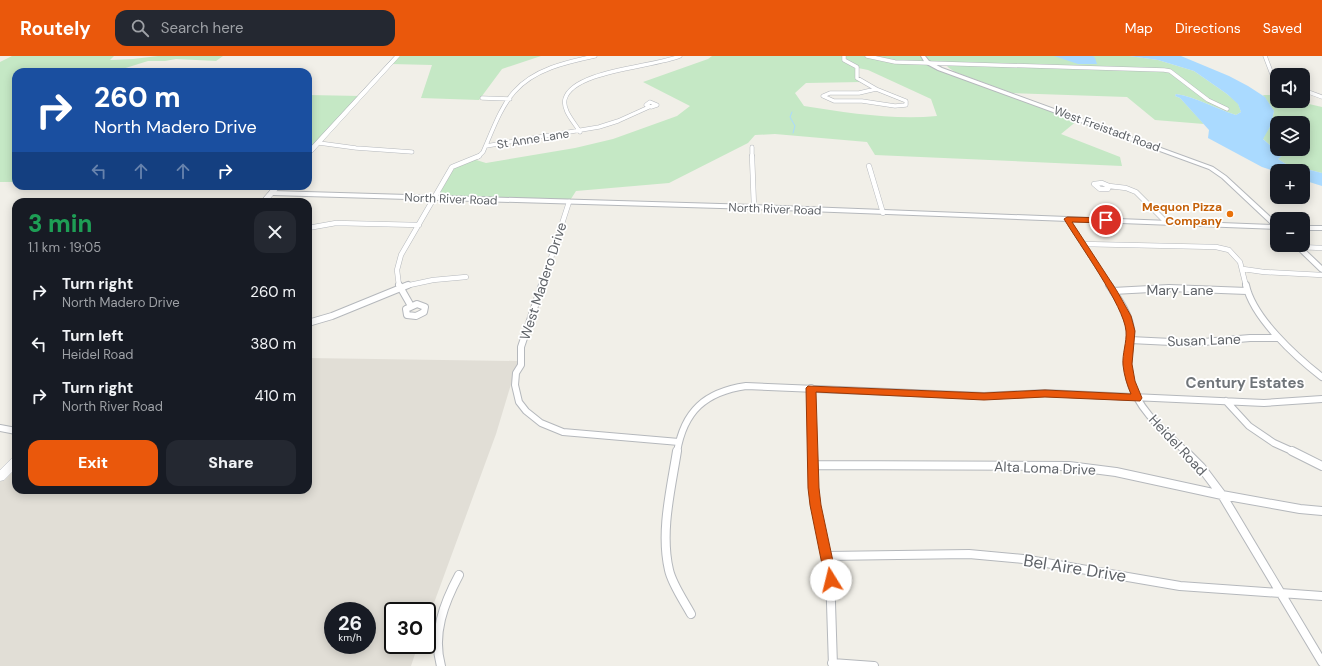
<!DOCTYPE html>
<html lang="en">
<head>
<meta charset="utf-8">
<style>
  body { margin:0; font-family:"DM Sans",sans-serif; background:#242831; color:#f1f3f6; height:100vh; display:flex; flex-direction:column; font-size:15px; white-space:nowrap }
  * { box-sizing:border-box; margin:0 }
  p { font-size:13px; color:#9ea1a6 }
  .icon { flex:none; width:22px; height:22px; fill:none; stroke:currentColor; stroke-width:2; stroke-linecap:round; stroke-linejoin:round }
  .map { position:relative; flex:1; overflow:hidden }
  .details { position:absolute; left:12px; top:142px; width:300px; height:296px; display:flex; flex-direction:column; background:#171b24; border-radius:12px; box-shadow:0 2px 10px #0003 }
  .details>* { flex:none }
  .guide { position:absolute; left:12px; top:12px; width:300px; height:122px; border-radius:12px; box-shadow:0 2px 10px #0003; background:#1a4fa0; color:#fff; overflow:hidden }
  .tools { position:absolute; left:1270px; top:12px; display:grid; gap:8px }
  .tools a { display:grid; place-items:center; width:40px; height:40px; border-radius:8px; background:#171b24; box-shadow:0 2px 10px #0003; font-size:20px }
  .speed { position:absolute; left:324px; top:546px; display:flex; gap:8px; font-size:20px; font-weight:700; text-align:center }
  .speed>* { display:grid; place-content:center; width:52px; height:52px; border-radius:50%; background:#171b24; box-shadow:0 2px 10px #0003; line-height:1 }
  .speed small { font-size:10px; font-weight:400 }
  .speed .limit { border:2px solid #111; border-radius:6px; background:#fff; color:#111 }
  .pin { position:absolute; display:grid; place-items:center; width:34px; height:34px; color:#fff; margin:-17px; border:2px solid #fff; border-radius:50%; box-shadow:0 1px 4px #0007 }
  .me { position:absolute; width:44px; margin:-22px; rotate:351deg; stroke-linejoin:round; filter:drop-shadow(0 0 3px #0008) }
  .turn { display:flex; align-items:center; gap:14px; height:84px; padding:0 16px; font-size:18px }
  .turn .icon { width:52px; height:52px; stroke-width:2.5 }
  .turn b { display:block; font-size:28px; line-height:34px }
  .lanes { display:flex; align-items:center; height:38px; padding:0 16px; background:#0003; justify-content:center; gap:20px; direction:ltr }
  .lanes .off { opacity:.35 }
  .round { display:grid; place-items:center; flex:none; width:42px; height:42px; border-radius:12px; background:#242831 }
  .overview { display:flex; align-items:center; justify-content:space-between; height:68px; padding:0 16px }
  h1 { font-size:24px; font-weight:800; line-height:30px; color:#1e9e55 }
  .primary-button { display:flex; gap:8px; margin-top:auto; padding:8px 16px }
  .primary-button a { flex:1; height:46px; border-radius:12px; background:#ea580c; color:#fff; font-size:16px; font-weight:800; line-height:46px; text-align:center }
  .primary-button a+a { background:#242831; color:#f1f3f6 }
  ul { padding:0; list-style:none }
  li { display:flex; align-items:center; gap:12px; height:52px; padding:0 16px }
  li div { flex:1 }
  li b { display:block; font-size:15px }
  li em { font-style:normal }
  header { display:flex; align-items:center; gap:24px; box-sizing:border-box; height:56px; padding:0 20px; background:#ea580c; color:#fff }
  header strong { font-size:19px }
  nav { display:flex; gap:22px; margin-inline-start:auto; font-size:14px }
  .search { width:280px; height:36px; background:#242831; display:flex; align-items:center; gap:10px; box-sizing:border-box; padding:0 14px; border-radius:12px; color:#9ea1a6; font-size:15px }
  .map>svg:first-child { display:block }
  .education { fill:#e1ded6; fill-rule:evenodd }
  .green { fill:#c5e8c5; fill-rule:evenodd }
  .water { fill:#aadaff }
  .lines { fill:none; stroke-linecap:round; stroke-linejoin:round }
  .stream { stroke:#aadaff; stroke-width:1 }
  .minor-far3-casing { stroke:#b5b8bc; stroke-width:4.5 }
  .minor-far2-casing { stroke:#b5b8bc; stroke-width:5.5 }
  .minor-far1-casing { stroke:#b5b8bc; stroke-width:8 }
  .minor-casing { stroke:#b5b8bc; stroke-width:10 }
  .tertiary-casing { stroke:#b5b8bc; stroke-width:2 }
  .secondary-casing { stroke:#b6babf; stroke-width:1 }
  .minor-far3 { stroke:#fff; stroke-width:3.5 }
  .minor-far2 { stroke:#fff; stroke-width:4.5 }
  .minor-far1 { stroke:#fff; stroke-width:6 }
  .minor { stroke:#fff; stroke-width:8 }
  .tertiary { fill:#fff; fill-rule:evenodd }
  .secondary { fill:#fff; fill-rule:evenodd }
  .route { fill:#ea580c; stroke:#983908 }
  .food-dot { fill:#e8710a; stroke:#fff; stroke-width:1.5 }
  .labels { text-anchor:middle; dominant-baseline:central; stroke-width:3.5; stroke-linejoin:round; paint-order:stroke }
  .far-street-label { font-size:12px; fill:#5f6368; stroke:#fff }
  .far-food-label { font-size:12px; font-weight:bold; fill:#c56008; stroke:#fff; text-anchor:end }
  .street-label { font-size:14px; fill:#5f6368; stroke:#fff }
  .neighbourhood-label { font-size:15px; font-weight:bold; fill:#70757a; stroke:#fff }
  .near-street-label { font-size:17px; fill:#5f6368; stroke:#fff }
</style>
</head>
<body>
<header>
<strong>Routely</strong>
<div class="search"><svg class="icon" aria-label="search" viewBox="0 0 24 24"><circle cx="10" cy="10" r="6"/><path d="M15 15l6 6"/></svg>Search here</div>
<nav><a>Map</a><a>Directions</a><a>Saved</a></nav>
</header>
<div class="map">
<svg width="1322" height="610" viewBox="0 0 1322 610">
  <rect width="100%" height="100%" fill="#f1efe8"/>
  <!-- education -->
  <path class="education" d="M308 302 518 305 496 378 427 566V555H393V589H418L411 610H0V426L16 409V434H308ZM333 555H367V589H333Z"/>
  <!-- green -->
  <path class="green" d="M12 0H114L110 4 133 3 158 0H223L216 5 176 3 165 5H148L116 15 105 16H16V126H0V6Z
    M398 0H541L502 13 479 44 421 42 432 9 391 8Z
    M712 0H1129L1158 4 1194 15 1227 38 1238 47 1241 56 1236 59C1216 53 1197 41 1176 38L1175 40 1180 42 1204 68 1155 64 1127 41 1012 37 955 16 949 12 945 8 928 7 1078 64 1061 78 1120 101 1122 110 875 99 867 86 775 78 755 79 748 87 669 127 576 135 569 146 434 142 452 111 473 103 486 107 575 92 613 83 677 60 690 50 643 26 708 3ZM858 12 868 14 931 43 937 60C894 64 847 57 804 50L795 37 806 27 862 26 856 20Z
    M308 39 361 40 308 98Z
    M1263 39H1277V45H1296L1322 51V117L1286 108 1278 103 1283 99 1301 95 1303 93V67H1277V90H1271L1262 82 1271 69 1274 55Z"/>
  <!-- water -->
  <path class="water" d="M1054 0H1093L1095 2 1097 8H1078Z
    M1129 0H1181L1229 20 1248 30 1265 41 1274 55 1271 69 1263 83 1271 90H1277V93H1302L1301 95 1283 99 1278 103 1286 108 1322 117V130L1303 124V115L1277 116 1262 111 1208 82 1209 74 1180 42 1175 40 1176 38C1197 41 1216 53 1236 59L1241 56 1238 48 1227 38 1194 15 1158 4Z"/>
  <g class="lines">
    <!-- stream -->
    <path class="stream" d="M792 56 790 61 795 70 793 77"/>
    <defs>
      <path id="minor-far3" d="M844 0V4L857 11V22L876 33
        M867 0 895 6 1164 14 1170 15 1208 44 1227 53
        M1265 0 1273 21 1277 23
        M876 33 906 45V49L895 50 862 45H834L823 40 830 37H859Z
        M1303 34 1322 41
        M482 42 510 43
        M650 46 657 49 651 51 646 49Z
        M580 76C575 67 562 54 565 43 573 14 655 11 680 0
        M319 87 356 92 412 96
        M486 90 599 71 618 65 649 51
        M752 91V101
        M478 101 483 96C492 76 500 52 514 36 534 13 567 6 595 0"/>
      <path id="minor-far2" d="M752 100 754 151
        M869 110 883 157
        M1102 127 1109 130 1108 133H1100L1094 128Z
        M1109 130 1126 132 1136 136 1166 166
        M1067 163 1110 230
        M308 172 336 167 419 169
        M1083 188 1216 191 1229 194 1240 206 1246 230
        M1299 191 1322 192
        M1243 213 1264 216 1322 219
        M399 230 397 214 401 199 452 111 479 100
        M405 230 433 224 466 221
        M542 230 569 146"/>
      <path id="minor-far1" d="M399 229 411 250
        M542 229 521 291V309L516 317 515 329 519 346 526 355 541 367 563 376 679 386
        M1109 229C1118 242 1131 260 1131 276 1131 293 1125 308 1130 325 1138 354 1165 376 1186 396
        M1246 229C1253 262 1296 301 1322 321
        M1113 235 1169 232 1247 235
        M417 248 425 251 424 256 416 260 407 259 406 253Z
        M308 267 332 260 408 229
        M1130 284 1192 287 1250 282H1278
        M811 332 812 396
        M1226 345 1249 370 1274 387 1294 396
        M0 372 16 375
        M677 396C684 355 705 336 746 330L984 340 1045 337 1264 347 1322 343"/>
      <path id="minor" d="M677 395C671 433 660 476 669 514 672 528 684 545 691 558
        M812 395 815 449 830 516 833 610
        M1185 395 1201 411 1222 439 1322 606
        M1292 395 1322 410
        M812 409 1069 410 1116 416 1222 439 1300 453 1322 455
        M827 500 969 498 1023 503 1180 530 1322 540
        M832 607 874 610
        M441 610C432 578 444 547 459 519"/>
      <path id="tertiary" d="M921 0H925L929 5 942 12 1213 111 1226 120 1277 167V173L754 153 272 139 269 137 272 135 754 149 1272 169 1222 122 1209 113 938 14 925 7Z
        M1303 170H1322V174H1303Z
        M1293 189H1300L1322 210V216L1320 215Z"/>
      <path id="secondary" d="M395 0H400L310 99 308 100V94Z
        M274 130H281L267 146H260Z
        M16 401V412L4 424 0 425V414L12 402Z"/>
    </defs>
    <!-- minor-far3 casing -->
    <use href="#minor-far3" class="minor-far3-casing"/>
    <!-- minor-far2 casing -->
    <use href="#minor-far2" class="minor-far2-casing"/>
    <!-- minor-far1 casing -->
    <use href="#minor-far1" class="minor-far1-casing"/>
    <!-- minor casing -->
    <use href="#minor" class="minor-casing"/>
    <!-- tertiary casing -->
    <use href="#tertiary" class="tertiary-casing"/>
    <!-- secondary casing -->
    <use href="#secondary" class="secondary-casing"/>
    <!-- minor-far3 -->
    <use href="#minor-far3" class="minor-far3"/>
    <!-- minor-far2 -->
    <use href="#minor-far2" class="minor-far2"/>
    <!-- minor-far1 -->
    <use href="#minor-far1" class="minor-far1"/>
    <!-- minor -->
    <use href="#minor" class="minor"/>
    <!-- tertiary -->
    <use href="#tertiary" class="tertiary"/>
    <!-- secondary -->
    <use href="#secondary" class="secondary"/>
  </g>
  <!-- route -->
  <path class="route" d="M1067 161 1106 162 1110 164 1106 167 1072 166 1117 235 1131 260 1135 275 1132 308 1135 325 1142 342 1140 345 1045 341 984 344 816 336 819 432 821 449 837 524 835 528 831 529 826 528 810 449 808 432 806 332 808 330 984 337 1045 334 1131 338C1127 329 1124 319 1123 309 1122 298 1127 286 1126 275 1124 250 1079 188 1064 163Z"/>
  <!-- markers -->
  <circle class="food-dot" cx="1230" cy="158" r="4"/>
  <g class="labels">
    <!-- far-street labels -->
    <g class="far-street-label">
      <text transform="translate(1107 73) rotate(20)">West Freistadt Road</text>
      <text transform="translate(533 83) rotate(-9)">St Anne Lane</text>
      <text transform="translate(451 143) rotate(2)">North River Road</text>
      <text transform="translate(775 153) rotate(2)">North River Road</text>
    </g>
    <!-- far-food labels -->
    <g class="far-food-label">
      <text x="1222" y="151">Mequon Pizza<tspan x="1222" dy="14">Company</tspan></text>
    </g>
    <!-- street labels -->
    <g class="street-label">
      <text transform="translate(543 225) rotate(-72)">West Madero Drive</text>
      <text x="1180" y="234">Mary Lane</text>
      <text transform="translate(1204 284) rotate(-2)">Susan Lane</text>
      <text transform="translate(1178 389) rotate(47)">Heidel Road</text>
      <text transform="translate(1045 412) rotate(2)">Alta Loma Drive</text>
    </g>
    <!-- neighbourhood labels -->
    <g class="neighbourhood-label">
      <text x="1245" y="327">Century Estates</text>
    </g>
    <!-- near-street labels -->
    <g class="near-street-label">
      <text transform="translate(1075 512) rotate(9)">Bel Aire Drive</text>
    </g>
  </g>
</svg>
<div class="tools">
<a><svg class="icon" aria-label="sound" viewBox="0 0 24 24"><path d="M4 9h4l5-4v14l-5-4H4zM17 9q2 3 0 6"/></svg></a>
<a><svg class="icon" aria-label="layers" viewBox="0 0 24 24"><path d="M12 4l9 5-9 5-9-5zM3 14l9 5 9-5"/></svg></a>
<a>+</a>
<a>−</a>
</div>
<div class="speed"><div>26<small>km/h</small></div><div class="limit">30</div></div>
<div class="pin" style="left:1106px;top:164px;background:#d93025"><svg class="icon" aria-label="arrive" viewBox="0 0 24 24"><path d="M6 21V4h12l-3 4 3 4H6"/></svg></div>
<svg class="me" style="left:831px;top:524px" viewBox="-20 -20 40 40"><circle r="19" fill="#fff"/><path d="M0-13L10 11 0 6-10 11z" fill="#ea580c"/></svg>
<div class="guide">
<div class="turn"><svg class="icon" aria-label="right" viewBox="0 0 24 24"><path d="M7 20v-9h11M14 6l5 5-5 5"/></svg><div><b>260 m</b>North Madero Drive</div></div>
<div class="lanes"><svg class="icon off" aria-label="left" viewBox="0 0 24 24"><path d="M17 20v-9H6M10 6l-5 5 5 5"/></svg><svg class="icon off" aria-label="ahead" viewBox="0 0 24 24"><path d="M12 20V5M6 11l6-6 6 6"/></svg><svg class="icon off" aria-label="ahead" viewBox="0 0 24 24"><path d="M12 20V5M6 11l6-6 6 6"/></svg><svg class="icon" aria-label="right" viewBox="0 0 24 24"><path d="M7 20v-9h11M14 6l5 5-5 5"/></svg></div>
</div>
<section class="details">
<div class="overview"><div><h1>3 min</h1><p>1.1 km · 19:05</p></div><a class="round"><svg class="icon" aria-label="close" viewBox="0 0 24 24"><path d="M6 6l12 12M18 6L6 18"/></svg></a></div>
<ul>
<li><svg class="icon" aria-label="right" viewBox="0 0 24 24"><path d="M7 20v-9h11M14 6l5 5-5 5"/></svg><div><b>Turn right</b><p>North Madero Drive</p></div><em>260 m</em></li>
<li><svg class="icon" aria-label="left" viewBox="0 0 24 24"><path d="M17 20v-9H6M10 6l-5 5 5 5"/></svg><div><b>Turn left</b><p>Heidel Road</p></div><em>380 m</em></li>
<li><svg class="icon" aria-label="right" viewBox="0 0 24 24"><path d="M7 20v-9h11M14 6l5 5-5 5"/></svg><div><b>Turn right</b><p>North River Road</p></div><em>410 m</em></li>
</ul>
<div class="primary-button"><a>Exit</a><a>Share</a></div>
</section>
</div>
</body>
</html>
